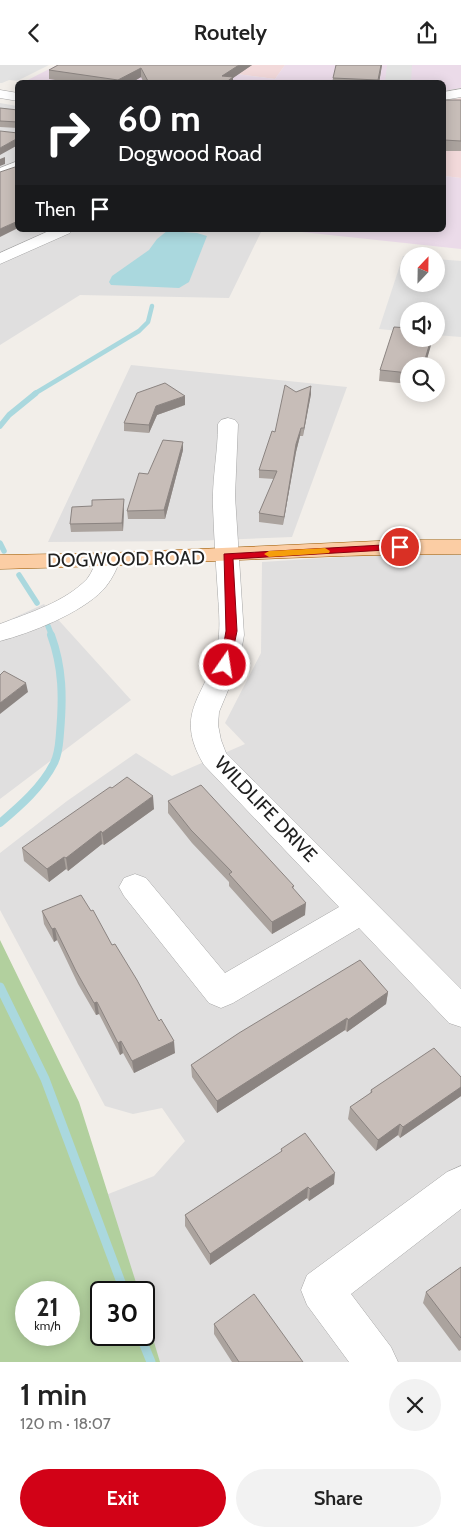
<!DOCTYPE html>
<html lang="en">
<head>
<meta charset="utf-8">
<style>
  body { margin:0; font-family:Cabin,sans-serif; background:#f2f2f2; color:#222; height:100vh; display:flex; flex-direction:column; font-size:19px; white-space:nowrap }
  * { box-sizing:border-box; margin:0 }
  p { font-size:16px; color:#767676 }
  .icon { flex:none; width:28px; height:28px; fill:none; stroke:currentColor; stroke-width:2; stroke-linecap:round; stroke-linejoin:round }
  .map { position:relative; height:1297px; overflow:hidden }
  .drawer { display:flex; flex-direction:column; background:#fff; flex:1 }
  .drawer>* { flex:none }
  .banner { position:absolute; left:15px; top:15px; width:431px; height:152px; border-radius:8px; box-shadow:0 2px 12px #0003; background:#202124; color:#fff; overflow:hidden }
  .needle { width:32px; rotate:22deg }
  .buttons { position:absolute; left:400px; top:182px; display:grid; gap:10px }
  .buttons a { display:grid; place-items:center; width:45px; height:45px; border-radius:50%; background:#fff; box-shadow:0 2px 12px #0003; font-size:25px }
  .speed { position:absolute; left:15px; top:1216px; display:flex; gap:10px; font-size:25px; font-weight:700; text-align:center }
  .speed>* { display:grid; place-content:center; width:65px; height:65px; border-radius:50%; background:#fff; box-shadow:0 2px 12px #0003; line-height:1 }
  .speed small { font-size:12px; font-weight:400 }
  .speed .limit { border:2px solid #111; border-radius:8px; background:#fff; color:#111 }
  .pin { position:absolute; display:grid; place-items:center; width:42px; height:42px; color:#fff; margin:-21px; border:2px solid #fff; border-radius:50%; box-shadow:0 1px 5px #0007 }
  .me { position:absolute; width:55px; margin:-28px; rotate:13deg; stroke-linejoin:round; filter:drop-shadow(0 0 4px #0008) }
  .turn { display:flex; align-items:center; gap:18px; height:105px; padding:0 20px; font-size:22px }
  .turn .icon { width:65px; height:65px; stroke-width:2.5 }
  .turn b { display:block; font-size:35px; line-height:42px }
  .then { display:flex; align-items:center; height:48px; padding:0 20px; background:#0003; gap:10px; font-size:19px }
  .round { display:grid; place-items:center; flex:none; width:52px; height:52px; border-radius:26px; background:#f2f2f2 }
  .overview { display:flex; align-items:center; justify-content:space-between; height:85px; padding:0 20px }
  h1 { font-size:30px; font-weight:600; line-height:38px }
  .cta { display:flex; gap:10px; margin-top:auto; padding:10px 20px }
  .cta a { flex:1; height:58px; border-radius:30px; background:#d20217; color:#fff; font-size:20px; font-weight:600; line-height:58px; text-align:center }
  .cta a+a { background:#f2f2f2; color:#222 }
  header { display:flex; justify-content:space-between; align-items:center; height:65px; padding:0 20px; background:#fff; font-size:22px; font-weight:600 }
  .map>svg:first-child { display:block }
  .residential { fill:#e0dfdf; fill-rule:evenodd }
  .commercial { fill:#f2d9da }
  .industrial { fill:#ebdbe9 }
  .forest { fill:#b2d09e; fill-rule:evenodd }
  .parking { fill:#e2e2e2 }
  .water { fill:#aad8de }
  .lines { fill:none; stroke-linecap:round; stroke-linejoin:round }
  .stream-far3 { stroke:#aad8de; stroke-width:4.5 }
  .stream-far2 { stroke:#aad8de; stroke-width:5.5 }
  .stream-far1 { stroke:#aad8de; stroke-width:8 }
  .stream { stroke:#aad8de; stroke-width:9 }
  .minor-casing { stroke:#a6a6a6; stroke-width:1 }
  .major-casing { stroke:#9e5a01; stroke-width:1 }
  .minor { fill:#fff; fill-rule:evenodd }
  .major { fill:#fbcda4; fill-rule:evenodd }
  .wall { fill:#aba39e }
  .shaded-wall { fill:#8b8481 }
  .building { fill:#c7bdb8; stroke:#8b8481 }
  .route { fill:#d20217; stroke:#88010f }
  .slow { fill:#f59e0b }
  .labels { text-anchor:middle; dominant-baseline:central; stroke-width:4.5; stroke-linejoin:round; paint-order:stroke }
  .street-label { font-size:19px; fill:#222; stroke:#fff }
</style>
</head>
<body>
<header><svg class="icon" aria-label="back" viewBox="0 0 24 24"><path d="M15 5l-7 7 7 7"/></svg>Routely<svg class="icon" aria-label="share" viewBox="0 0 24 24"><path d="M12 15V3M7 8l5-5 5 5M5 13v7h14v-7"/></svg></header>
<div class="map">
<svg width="461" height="1297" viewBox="0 0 461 1297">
  <rect width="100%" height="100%" fill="#f2eee9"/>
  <!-- residential -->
  <path class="residential" d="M0 38 17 41 18 165H262L229 233 80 230 0 280Z
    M131 300 347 322 292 472 193 476 48 477Z
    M402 488H461V1297H0V986L60 1148 154 1111 185 1076 162 1043 133 1049 105 1041 0 845V788L67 736 136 688 172 711 245 679 225 658 261 588 262 497ZM26 1228H69V1270H26ZM101 1228H144V1270H101Z
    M44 539 131 635 0 734V559Z"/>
  <!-- commercial -->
  <path class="commercial" d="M168 0H285L275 14Z
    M461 33V113L444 111V36Z"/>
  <!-- industrial -->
  <path class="industrial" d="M57 0H168L275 14 285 0H461V23L444 26V18H22Z
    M444 111 461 113V184L283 165H444Z"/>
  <!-- forest -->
  <path class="forest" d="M0 875 79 1037 139 1227 101 1228V1270H144V1244L160 1297H0ZM26 1228H69V1270H26Z"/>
  <!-- parking -->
  <path class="parking" d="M0 0H49L17 16 9 15 2 18H0Z
    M387 0H412L411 17H385Z
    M403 191H409V219H436V194L461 196V272L436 270V246H409V267L379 264Z"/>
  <!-- water -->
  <path class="water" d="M167 166 197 168 207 171 189 217 179 223 111 220 109 217 112 211 149 185 157 174Z"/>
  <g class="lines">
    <!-- stream-far3 -->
    <path class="stream-far3" d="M34 329 139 266 148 257 152 241"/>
    <!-- stream-far2 -->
    <path class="stream-far2" d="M0 361 9 350 36 328
      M0 478 4 486
      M19 510 37 538
      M48 561 52 571"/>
    <!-- stream-far1 -->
    <path class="stream-far1" d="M0 758C20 741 42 722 54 698 59 688 59 679 60 668 63 633 63 603 51 570"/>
    <!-- stream -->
    <path class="stream" d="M0 922 45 1014 125 1228
      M140 1270 151 1297"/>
    <defs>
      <path id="minor" d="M461 24V32L444 35V27Z
        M0 25 18 28V36L0 33Z
        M18 96V106L0 113V103Z
        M51 165H72L70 168 0 199V188Z
        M228 353 235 355 238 359 235 431 244 570 239 599 219 647 218 660 221 675 226 688 461 924V962L449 958 359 863 233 938 221 943 209 938 124 831 119 822 124 813 135 809 146 813 225 908 339 842 204 700C172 646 207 632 217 583 221 565 219 547 218 530 216 501 214 471 213 442 212 414 218 387 218 359L221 355Z
        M108 488 116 490 120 495C116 506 111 516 103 525 81 548 31 568 0 576V559C29 548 65 537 87 514 93 507 94 498 100 490Z
        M461 1101V1144L351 1229 391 1282 398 1297H349L307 1240 301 1225 307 1210 447 1107Z"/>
      <path id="major" d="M400 475H461V489C307 489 154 501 0 504V490L108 488Z"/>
    </defs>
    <!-- minor casing -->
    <use href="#minor" class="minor-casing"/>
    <!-- major casing -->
    <use href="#major" class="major-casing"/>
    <!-- minor -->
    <use href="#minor" class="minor"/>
    <!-- major -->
    <use href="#major" class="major"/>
  </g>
  <!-- wall -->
  <path class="wall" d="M58 0H252L233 13V18H144L141 12 131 18H73L49 14V5Z
    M382 0 379 18H332L333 13Z
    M444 35H461V86H444Z
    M0 43 18 45V63L0 62Z
    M409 274H432L425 301H409V319L379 316 380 305Z
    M311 321V329L303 371H300L296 387 283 460 259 457V448L274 414 259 413V405L275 367 296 327Z
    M185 340 157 350 149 368 124 366V358Z
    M183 385 165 454H128L127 446 148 409Z
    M124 443 123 466 71 467 70 459Z
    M112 723 154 744 104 780 102 779 68 806 66 804 49 817 24 796 22 783Z
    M168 736 294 821 293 824 305 850 272 869 229 821V817L192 778 168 748Z
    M42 846 112 880 175 988 134 1008 123 988 120 990 99 949 96 950 78 919 57 875 54 877 44 859Z
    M388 927 386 939 347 967 345 965 217 1048 192 1012 191 1000Z
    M461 1012V1031L400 1073 398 1070 376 1086 348 1054 350 1042 370 1029 371 1025Z
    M281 1084 334 1119 309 1136 307 1133 210 1200 185 1161V1150L281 1087Z
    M461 1202V1285L459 1286 423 1238 426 1227Z
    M214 1259 303 1297H232L214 1269Z"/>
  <!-- shaded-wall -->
  <path class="shaded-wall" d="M239 0H252L233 13V18H222V11Z
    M381 0H382L379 18H378Z
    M141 3V12L131 18H118V15Z
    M18 73V80L0 90V83Z
    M5 92V99L0 101V94Z
    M18 156V163L0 172V164Z
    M431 274H432V277L425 301H423Z
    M311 321V329L303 371 304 363Z
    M185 331V340L157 350 149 368V360L156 341Z
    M301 363 300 371 296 387 283 460 284 452 296 379Z
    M183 377V385L165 454 164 445Z
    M124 434V443L123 466 122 458Z
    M26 618 28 627 0 649V638Z
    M153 731 154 744 104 780 102 768Z
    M101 766 102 779 68 806 66 793Z
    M64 792 66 804 49 817 47 804Z
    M306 838 305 850 272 869V857Z
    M55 863 57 875 54 877 52 864Z
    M388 927 386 939 347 967 348 955Z
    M97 937 99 949 96 950 94 938Z
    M347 953 345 965 217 1048V1036Z
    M121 976 123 988 120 990 118 978Z
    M174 976 175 988 134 1008 132 996Z
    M461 1022V1031L400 1073 403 1062Z
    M400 1059 398 1070 376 1086 378 1075Z
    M335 1108 334 1119 309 1136 310 1124Z
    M308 1122 307 1133 210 1200V1189Z"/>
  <!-- building -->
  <path class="building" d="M58 0H239L222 11 233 12 225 18H149L141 3 118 15 49 5Z
    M336 0H381L378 15 333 13Z
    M444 35H461V76L444 75Z
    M0 43 18 45V57L0 56Z
    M0 66 18 68V73L0 83Z
    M18 101V156L0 164V107Z
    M394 262 409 263V274H431L423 301H409V308L380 305Z
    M165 318 185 331 156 341 149 360 124 358 137 328Z
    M285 320 296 327 311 321 304 363H301L296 379 284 452 259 448 277 406 259 405 272 366 275 367Z
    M163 375 183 377 164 445 127 446 139 408 148 409Z
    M124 434 122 458 70 459 72 442 92 441V435Z
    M4 606 26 618 0 638V610Z
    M127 712 153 731 102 768 101 766 66 793 64 792 47 804 22 783 110 722 112 723Z
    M201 720 294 821 292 822 306 838 272 857 229 809 232 807 191 765 168 736Z
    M81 830 91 846 93 845 112 880 115 879 137 915 159 956 161 954 174 976 132 996 121 976 118 978 97 937 94 938 76 906 55 863 52 864 42 846Z
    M360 895 388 927 348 955 347 953 217 1036 191 1000 239 968Z
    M434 983 461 1012V1022L403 1062 400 1059 378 1075 350 1042 372 1027 371 1025Z
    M305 1068 335 1108 310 1124 308 1122 210 1189 185 1150 282 1086 281 1084Z
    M461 1202V1273L426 1227Z
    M254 1229 303 1297H239L214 1259Z"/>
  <!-- route -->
  <path class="route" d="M400 479 405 482 403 484 233 494 237 566 230 600 229 603H221L220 600 226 566 224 489Z"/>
  <!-- slow -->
  <path class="slow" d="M325 483 330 486 329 488 269 492 264 489 269 486Z"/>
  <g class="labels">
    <!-- street labels -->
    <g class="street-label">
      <text transform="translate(126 494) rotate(-1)">DOGWOOD ROAD</text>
      <text transform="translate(266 744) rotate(46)">WILDLIFE DRIVE</text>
    </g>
  </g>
</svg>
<div class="buttons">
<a><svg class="needle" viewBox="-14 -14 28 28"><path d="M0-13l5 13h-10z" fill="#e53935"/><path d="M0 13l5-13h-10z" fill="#767676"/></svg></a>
<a><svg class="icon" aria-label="sound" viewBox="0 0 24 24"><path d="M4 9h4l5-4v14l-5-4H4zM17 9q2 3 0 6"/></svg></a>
<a><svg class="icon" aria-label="search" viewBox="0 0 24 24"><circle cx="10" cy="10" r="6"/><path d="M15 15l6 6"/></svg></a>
</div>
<div class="speed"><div>21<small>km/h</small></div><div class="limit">30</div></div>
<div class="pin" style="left:400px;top:482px;background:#d93025"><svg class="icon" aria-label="arrive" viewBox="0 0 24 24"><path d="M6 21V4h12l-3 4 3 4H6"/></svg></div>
<svg class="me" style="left:225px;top:600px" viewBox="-20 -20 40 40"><circle r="17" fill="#d20217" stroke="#fff" stroke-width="3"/><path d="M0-11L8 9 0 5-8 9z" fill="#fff"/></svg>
<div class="banner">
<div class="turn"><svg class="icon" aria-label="right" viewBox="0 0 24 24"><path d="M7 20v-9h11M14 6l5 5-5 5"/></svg><div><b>60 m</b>Dogwood Road</div></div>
<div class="then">Then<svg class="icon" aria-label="arrive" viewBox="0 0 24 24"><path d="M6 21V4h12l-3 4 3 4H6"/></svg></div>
</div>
</div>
<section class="drawer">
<div class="overview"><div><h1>1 min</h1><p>120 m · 18:07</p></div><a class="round"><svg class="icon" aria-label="close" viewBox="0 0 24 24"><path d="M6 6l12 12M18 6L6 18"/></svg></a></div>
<div class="cta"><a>Exit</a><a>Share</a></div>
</section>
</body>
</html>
